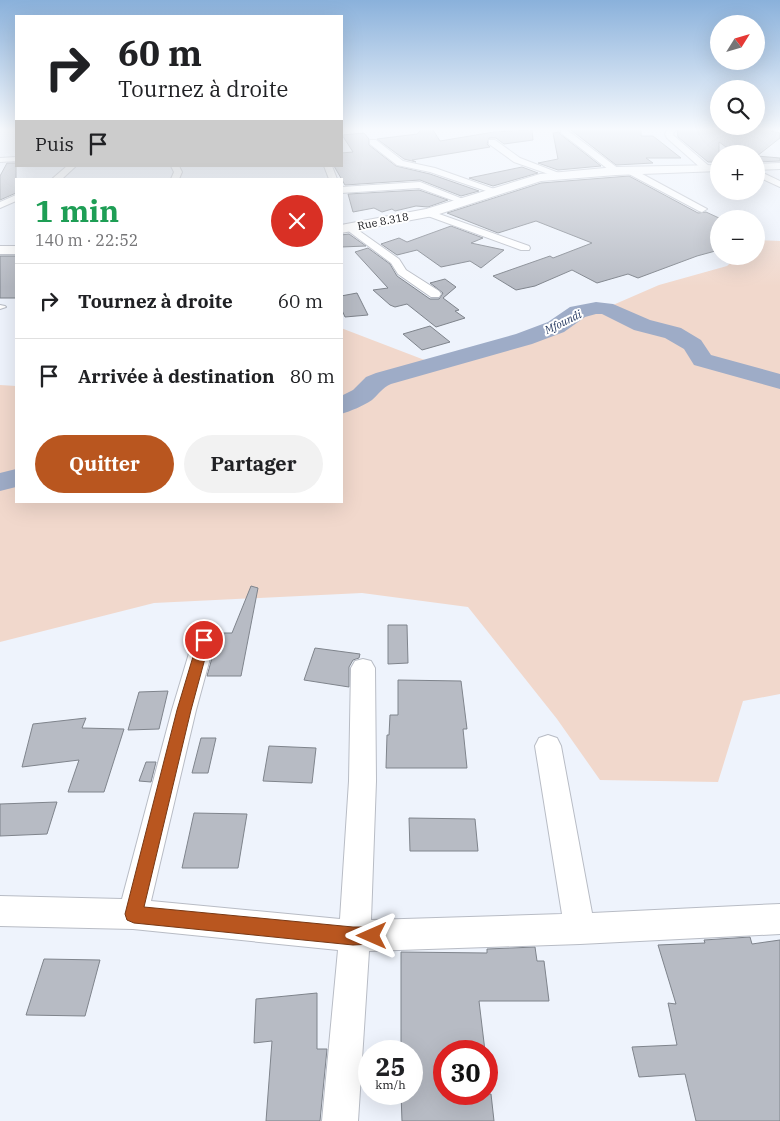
<!DOCTYPE html>
<html lang="fr">
<head>
<meta charset="utf-8">
<style>
  body { margin:0; font-family:"IBM Plex Serif",serif; background:#f2f2f2; color:#202124; height:100vh; display:flex; flex-direction:column; font-size:19px; white-space:nowrap }
  * { box-sizing:border-box; margin:0 }
  p { font-size:16px; color:#757577 }
  .icon { flex:none; width:28px; height:28px; fill:none; stroke:currentColor; stroke-width:2; stroke-linecap:round; stroke-linejoin:round }
  .map { position:relative; flex:1; overflow:hidden }
  .drawer { position:absolute; left:15px; top:178px; width:328px; height:325px; display:flex; flex-direction:column; background:#fff; border-radius:0px; box-shadow:0 5px 20px #0002 }
  .drawer>* { flex:none }
  .top-card { position:absolute; left:15px; top:15px; width:328px; height:152px; border-radius:0px; box-shadow:0 5px 20px #0002; background:#fff; color:#202124; overflow:hidden }
  .needle { width:32px; rotate:53deg }
  .controls { position:absolute; left:710px; top:15px; display:grid; gap:10px }
  .controls a { display:grid; place-items:center; width:55px; height:55px; border-radius:50%; background:#fff; box-shadow:0 5px 20px #0002; font-size:25px }
  .speed { position:absolute; left:358px; top:1040px; display:flex; gap:10px; font-size:25px; font-weight:700; text-align:center }
  .speed>* { display:grid; place-content:center; width:65px; height:65px; border-radius:50%; background:#fff; box-shadow:0 5px 20px #0002; line-height:1 }
  .speed small { font-size:12px; font-weight:400 }
  .speed .limit { border:8px solid #d22; background:#fff; color:#111 }
  .pin { position:absolute; display:grid; place-items:center; width:42px; height:42px; color:#fff; margin:-21px; border:2px solid #fff; border-radius:50%; box-shadow:0 1px 5px #0007 }
  .me { position:absolute; width:55px; margin:-28px; rotate:270deg; stroke-linejoin:round; filter:drop-shadow(0 0 4px #0008) }
  .turn { display:flex; align-items:center; gap:18px; height:105px; padding:0 20px; font-size:22px }
  .turn .icon { width:65px; height:65px; stroke-width:2.5 }
  .turn b { display:block; font-size:35px; line-height:42px }
  .then { display:flex; align-items:center; height:48px; padding:0 20px; background:#0003; gap:10px; font-size:19px }
  .round { display:grid; place-items:center; flex:none; width:52px; height:52px; border-radius:26px; background:#f2f2f2 }
  .overview { display:flex; align-items:center; justify-content:space-between; height:85px; padding:0 20px }
  h1 { font-size:30px; font-weight:800; line-height:38px; color:#1e9e55 }
  .action { display:flex; gap:10px; margin-top:auto; padding:10px 20px }
  .action a { flex:1; height:58px; border-radius:30px; background:#b9561f; color:#fff; font-size:20px; font-weight:800; line-height:58px; text-align:center }
  .action a+a { background:#f2f2f2; color:#202124 }
  ul { padding:0; list-style:none }
  li { display:flex; align-items:center; gap:15px; height:75px; padding:0 20px; border-top:1px solid #e0e0e0 }
  li div { flex:1 }
  li b { display:block; font-size:19px }
  li em { font-style:normal }
  .map>svg:first-child { display:block }
  .green { fill:#f1d8cc }
  .lines { fill:none; stroke-linecap:round; stroke-linejoin:round }
  .river { fill:#9eacc7; fill-rule:evenodd }
  .building { fill:#b7bbc4; stroke:#7f848c }
  .lane-casing { stroke:#b8bcc5; stroke-width:2 }
  .street-casing { stroke:#b8bcc5; stroke-width:2 }
  .secondary-casing { stroke:#b8bcc5; stroke-width:2 }
  .lane { fill:#fff; fill-rule:evenodd }
  .street { fill:#fff; fill-rule:evenodd }
  .secondary { fill:#fff; fill-rule:evenodd }
  .route { fill:#b9561f; stroke:#783814 }
  .labels { text-anchor:middle; dominant-baseline:central; stroke-width:4; stroke-linejoin:round; paint-order:stroke }
  .far-street-label { font-size:11px; fill:#222327; stroke:#fff }
  .far-water-label { font-size:11px; font-style:italic; fill:#2a3d64; stroke:#fff }
</style>
</head>
<body>
<div class="map">
<svg width="780" height="1121" viewBox="0 0 780 1121">
  <rect width="100%" height="100%" fill="#eef3fc"/>
  <!-- green -->
  <path class="green" d="M757 240 780 241V694L743 701 718 782 600 780 557 719 468 607 362 593 154 603 0 642V385L16 386V501H341V328L435 364 524 339 556 327 578 312 596 308H606L659 285 727 266 738 256H756Z"/>
  <g class="lines">
    <!-- river -->
    <path class="river" d="M596 302 613 304 650 320 681 328 701 340 711 355 780 374V389L694 365 684 349 665 338 634 330 602 314H596L585 317 564 332 532 344 391 384C382 388 379 394 372 400 363 406 351 411 341 414V396L353 390 366 377 376 373 516 334 548 322 570 307Z
      M16 469V487L0 491V473Z"/>
  </g>
  <!-- building -->
  <path class="building" d="M421 130H433L440 141 494 132 532 130 533 140 504 144 496 138H489L487 144 490 147 412 160 416 162 404 159 377 139 417 134Z
    M571 130H641V136H653L681 158H646L653 163 616 165Z
    M677 130H766L780 133V138L757 156 780 158V161L756 162V154H736L719 142V162H708L678 137Z
    M559 132 560 134 601 166 558 170 538 163 558 159 553 133Z
    M364 133 369 139V145L396 166 430 174 479 191 461 196 420 180 345 185 334 166H341V153L353 152 342 135Z
    M7 163H16V193L0 200V176Z
    M522 167 538 173 493 186 469 178Z
    M629 176 698 213 706 212 719 218V250L697 256 638 278 628 274 597 283 572 270 535 286 516 290 493 276 550 256 553 258 592 243 536 221 498 233 447 213 541 183Z
    M419 190 448 200 428 207 416 206 395 211 392 209 382 212 374 208 353 212 348 194Z
    M451 226 483 238 471 243 504 250 481 268 470 261 441 267 417 250 397 255 381 244 399 238 407 242Z
    M349 234 366 246 341 247V235Z
    M368 248 390 264 397 276 430 299H439L443 293 430 283 445 279 456 287 443 298 459 310 455 311 465 318 436 327 407 304 395 307 390 305 373 290 388 288 355 252Z
    M0 256H16V298H0Z
    M357 293 368 315 345 317 341 308V296Z
    M430 326 450 342 422 350 403 334Z
    M251 586 258 588 241 676H207L217 640 216 633H232Z
    M388 625H407L408 663 388 664Z
    M315 648 360 654 359 658 353 660 349 667V687L304 680Z
    M398 680 461 681 467 729H463L467 768H386L387 735H389L390 715H398Z
    M168 691 159 729 128 730 139 692Z
    M86 718 82 728 124 729 104 792H68L79 760 22 767 33 724Z
    M201 738H216L208 773H192Z
    M269 746 316 748 312 783 263 781Z
    M146 762H156L151 782 139 781Z
    M57 802 47 834 0 836V804Z
    M194 813 247 814 238 868H182Z
    M409 818 475 819 478 851H410Z
    M750 937 752 944 780 940V1121H696L685 1074 639 1077 632 1047 677 1045 668 1003 676 1004 658 945 705 943 704 940Z
    M535 947 537 961H544L549 1001H479L485 1051H444V1094H491L494 1121H402L401 1094H411V1051H401V952L487 953V949Z
    M44 959 100 960 85 1016 26 1015Z
    M317 993V1049H327L320 1121H266L272 1041 254 1043 256 999Z"/>
  <g class="lines">
    <defs>
      <path id="lane" d="M0 305 5 306 6 307 0 309Z"/>
      <path id="street" d="M561 130H567L619 169V173H613L561 133Z
        M667 130H675L673 135 709 166V170H703L667 138 665 134Z
        M370 140H376L403 161 435 168 500 191 498 193H492L430 172 397 165 370 144Z
        M489 140H495L520 158 564 175 557 177 514 162 489 144Z
        M16 157V161L0 162V158Z
        M756 165H761L763 173 780 181V187L756 176Z
        M67 166H76L62 179H52Z
        M171 166H179L182 172 179 179H171L174 172Z
        M324 166H332L337 179H329Z
        M627 169H633L707 209 702 212 699 211 627 173Z
        M420 182 468 201 466 203H460L419 188 341 193V187Z
        M16 195V201L0 208V202Z
        M428 210 529 246 530 248 529 250H521L425 215V211Z
        M351 225 399 259 406 270 439 291 441 294 439 297H431L398 274 391 263 347 230 346 228Z
        M204 631 212 634 215 640 196 710 151 901 340 919 349 781 351 668 355 661 363 659 371 661 375 668 376 781 371 920 562 914 535 746 539 738 548 735 557 738 561 746 592 913 780 904V934L580 944 369 951 358 1121H322L338 950 133 929 0 926V896L122 899 172 710 193 640 196 634Z"/>
      <path id="secondary" d="M780 163V169L756 170V164Z
        M719 165V171L616 175 541 181 433 216 341 233V225L426 209 540 174 616 167Z
        M0 246H16V254H0Z"/>
    </defs>
    <!-- lane casing -->
    <use href="#lane" class="lane-casing"/>
    <!-- street casing -->
    <use href="#street" class="street-casing"/>
    <!-- secondary casing -->
    <use href="#secondary" class="secondary-casing"/>
    <!-- lane -->
    <use href="#lane" class="lane"/>
    <!-- street -->
    <use href="#street" class="street"/>
    <!-- secondary -->
    <use href="#secondary" class="secondary"/>
  </g>
  <!-- sky -->
  <linearGradient id="sky" x2="0" y2="1"><stop stop-color="#8ab1db"/><stop offset="0.45" stop-color="#f7fafe"/><stop offset="1" stop-color="#f7fafe" stop-opacity="0"/></linearGradient>
  <rect width="780" height="287" fill="url(#sky)"/>
  <!-- route -->
  <path class="route" d="M204 635 209 637 210 640 191 710 144 907 353 927H372L378 929 381 936 378 942 372 944 353 945 134 923 127 920 125 914 177 710 198 640 200 637Z"/>
  <g class="labels">
    <!-- far-street labels -->
    <g class="far-street-label">
      <text transform="translate(383 221) rotate(-11)">Rue 8.318</text>
    </g>
    <!-- far-water labels -->
    <g class="far-water-label">
      <text transform="translate(563 322) rotate(-26)">Mfoundi</text>
    </g>
  </g>
</svg>
<div class="controls">
<a><svg class="needle" viewBox="-14 -14 28 28"><path d="M0-13l5 13h-10z" fill="#e53935"/><path d="M0 13l5-13h-10z" fill="#757577"/></svg></a>
<a><svg class="icon" aria-label="search" viewBox="0 0 24 24"><circle cx="10" cy="10" r="6"/><path d="M15 15l6 6"/></svg></a>
<a>+</a>
<a>−</a>
</div>
<div class="speed"><div>25<small>km/h</small></div><div class="limit">30</div></div>
<div class="pin" style="left:204px;top:640px;background:#d93025"><svg class="icon" aria-label="arrive" viewBox="0 0 24 24"><path d="M6 21V4h12l-3 4 3 4H6"/></svg></div>
<svg class="me" style="left:372px;top:936px" viewBox="-20 -20 40 40"><path d="M0-17L14 15 0 8-14 15z" fill="#b9561f" stroke="#fff" stroke-width="4"/></svg>
<div class="top-card">
<div class="turn"><svg class="icon" aria-label="right" viewBox="0 0 24 24"><path d="M7 20v-9h11M14 6l5 5-5 5"/></svg><div><b>60 m</b>Tournez à droite</div></div>
<div class="then">Puis<svg class="icon" aria-label="arrive" viewBox="0 0 24 24"><path d="M6 21V4h12l-3 4 3 4H6"/></svg></div>
</div>
<section class="drawer">
<div class="overview"><div><h1>1 min</h1><p>140 m · 22:52</p></div><a class="round" style="background:#d93025;color:#fff"><svg class="icon" aria-label="close" viewBox="0 0 24 24"><path d="M6 6l12 12M18 6L6 18"/></svg></a></div>
<ul>
<li><svg class="icon" aria-label="right" viewBox="0 0 24 24"><path d="M7 20v-9h11M14 6l5 5-5 5"/></svg><div><b>Tournez à droite</b></div><em>60 m</em></li>
<li><svg class="icon" aria-label="arrive" viewBox="0 0 24 24"><path d="M6 21V4h12l-3 4 3 4H6"/></svg><div><b>Arrivée à destination</b></div><em>80 m</em></li>
</ul>
<div class="action"><a>Quitter</a><a>Partager</a></div>
</section>
</div>
</body>
</html>
